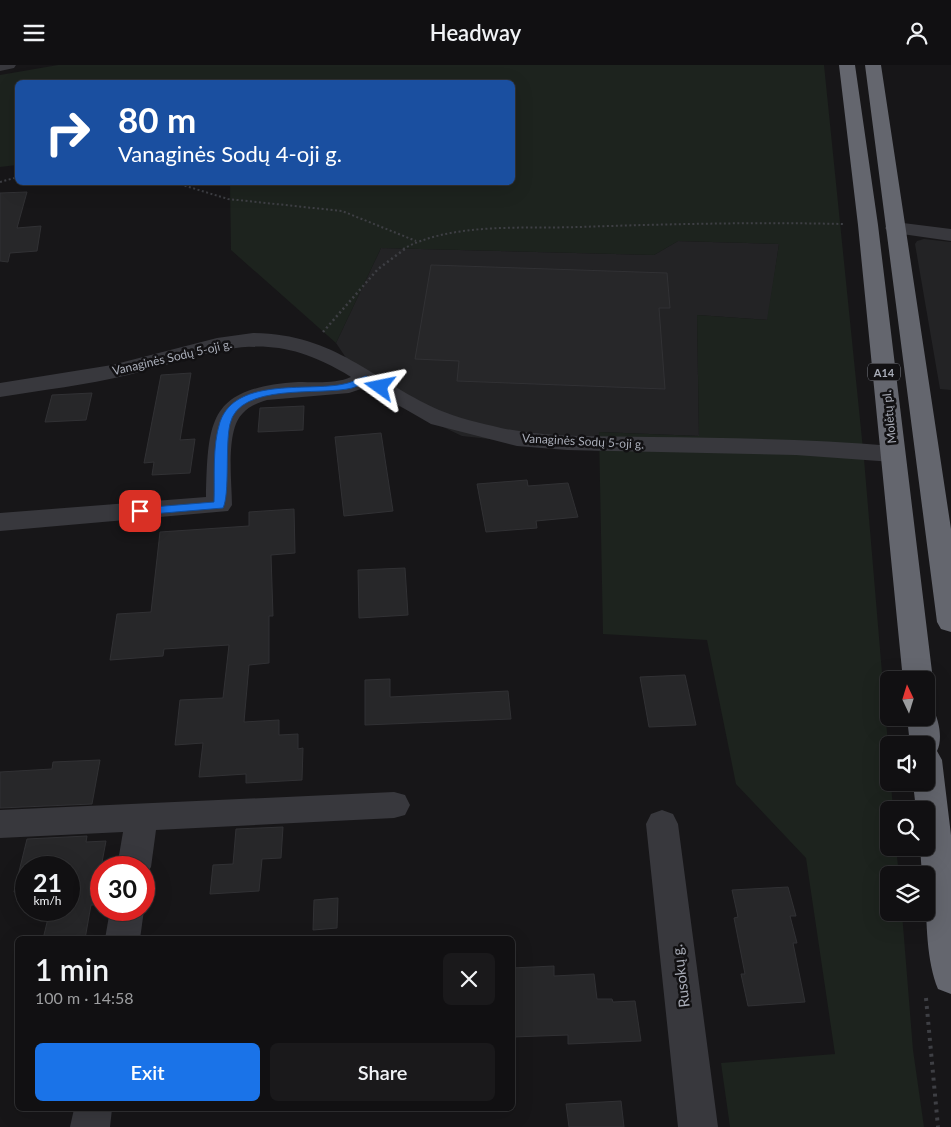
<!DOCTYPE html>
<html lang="en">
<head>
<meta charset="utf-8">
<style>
  body { margin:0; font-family:Lato,sans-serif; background:#1a191b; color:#f1f3f6; height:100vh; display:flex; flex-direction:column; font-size:19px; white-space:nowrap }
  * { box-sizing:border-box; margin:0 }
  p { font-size:16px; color:#9c9d9f }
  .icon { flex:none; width:28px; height:28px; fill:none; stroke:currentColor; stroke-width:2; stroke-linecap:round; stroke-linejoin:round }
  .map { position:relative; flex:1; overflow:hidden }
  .details { position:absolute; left:15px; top:871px; width:500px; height:175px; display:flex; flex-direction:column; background:#111012; border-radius:8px; box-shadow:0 5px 20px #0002,0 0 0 1px #303032 }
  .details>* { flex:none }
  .top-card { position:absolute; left:15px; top:15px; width:500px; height:105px; border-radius:8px; box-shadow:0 5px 20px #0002,0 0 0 1px #303032; background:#1a4fa0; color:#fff; overflow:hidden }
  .needle { width:32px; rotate:356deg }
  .controls { position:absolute; left:880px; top:606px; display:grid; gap:10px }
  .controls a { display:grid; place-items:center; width:55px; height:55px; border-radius:8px; background:#111012; box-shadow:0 5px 20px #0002,0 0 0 1px #303032; font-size:25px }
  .speed { position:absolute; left:15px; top:791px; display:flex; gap:10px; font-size:25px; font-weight:700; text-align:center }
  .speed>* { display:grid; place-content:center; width:65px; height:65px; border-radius:50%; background:#111012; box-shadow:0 5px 20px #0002,0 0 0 1px #303032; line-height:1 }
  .speed small { font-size:12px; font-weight:400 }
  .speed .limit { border:8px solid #d22; background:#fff; color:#111 }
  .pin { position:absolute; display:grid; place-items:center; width:42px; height:42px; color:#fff; margin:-21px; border-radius:10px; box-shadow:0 2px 8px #0006 }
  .me { position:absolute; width:55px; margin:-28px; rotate:282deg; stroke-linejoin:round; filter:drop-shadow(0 0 4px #0008) }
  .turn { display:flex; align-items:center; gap:18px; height:105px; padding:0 20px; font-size:22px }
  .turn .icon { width:65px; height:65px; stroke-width:2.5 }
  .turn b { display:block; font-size:35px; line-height:42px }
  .round { display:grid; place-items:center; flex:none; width:52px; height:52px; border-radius:8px; background:#1a191b }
  .head { display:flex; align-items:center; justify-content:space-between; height:85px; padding:0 20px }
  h1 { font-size:30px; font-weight:600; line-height:38px }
  .button { display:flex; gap:10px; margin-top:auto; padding:10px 20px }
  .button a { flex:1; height:58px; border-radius:8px; background:#1a73e8; color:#fff; font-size:20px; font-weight:600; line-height:58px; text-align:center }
  .button a+a { background:#1a191b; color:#f1f3f6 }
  header { display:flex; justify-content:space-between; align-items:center; height:65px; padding:0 20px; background:#111012; font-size:22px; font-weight:600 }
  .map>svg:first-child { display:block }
  .built { fill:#232325 }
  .green { fill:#1d231e }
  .building { fill:#272729; stroke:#313134 }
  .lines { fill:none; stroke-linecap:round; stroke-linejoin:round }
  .path-far2 { stroke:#3e3f44; stroke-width:2; stroke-dasharray:2 2.5; stroke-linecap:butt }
  .path-far1 { stroke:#3e3f44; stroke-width:2.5; stroke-dasharray:2 3; stroke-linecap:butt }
  .path { stroke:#3e3f44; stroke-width:4; stroke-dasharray:3 5; stroke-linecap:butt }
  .street { fill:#38383d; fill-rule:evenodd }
  .highway { fill:#64666e; fill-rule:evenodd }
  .route { fill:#1a73e8; stroke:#114b97 }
  .labels { text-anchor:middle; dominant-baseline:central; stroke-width:5; stroke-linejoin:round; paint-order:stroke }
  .shield { fill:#121113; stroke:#7c7e86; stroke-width:1 }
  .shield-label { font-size:11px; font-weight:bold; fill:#a9adb8 }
  .street-label { font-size:12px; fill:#a9adb8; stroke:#121113 }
  .near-street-label { font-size:15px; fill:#a9adb8; stroke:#121113 }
</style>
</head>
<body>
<header><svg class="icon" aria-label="menu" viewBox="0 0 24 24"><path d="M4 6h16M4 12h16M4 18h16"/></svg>Headway<svg class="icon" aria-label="person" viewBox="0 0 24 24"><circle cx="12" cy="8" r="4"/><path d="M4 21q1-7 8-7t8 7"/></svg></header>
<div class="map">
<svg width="951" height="1062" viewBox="0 0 951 1062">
  <rect width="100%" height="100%" fill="#171618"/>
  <!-- built -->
  <path class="built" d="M924 174 951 177V325L940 324 915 179 917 176Z
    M678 176 779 179 768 255 697 250 699 371 599 367 600 386 462 371 369 327 336 278 381 183 654 190Z"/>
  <!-- green -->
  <path class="green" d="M58 0H824L864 394 889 691V718H891L893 745H889V782L896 783 899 810H889V848H902L913 985 924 1062H730L721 998 835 989 806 793 736 719 707 575 603 569 599 367 699 371 697 250 767 255 779 179 678 176 654 190 381 183 336 278 231 185 230 118H512V18H18L17 100 0 102V10Z"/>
  <!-- building -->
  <path class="building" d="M27 127 17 163 41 161 37 186 10 188 8 197 0 196V128Z
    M431 200 667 208 670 243H659L665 324 457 316 459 296 415 294Z
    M191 308 180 375 195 374 190 408 152 410 154 397 144 398 161 310Z
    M92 328 86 355 45 357 52 330Z
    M304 341 303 365 258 367 260 343Z
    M381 368 393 446 344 451 335 372Z
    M527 415 528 421 568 418 578 452 536 456 537 463 486 467 477 419Z
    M294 444 295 488 271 490 273 551H269V598L249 600 244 657 279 655V670L298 669V684L303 683 302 715 246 718V709L199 712 203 678 175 680 180 635 223 633 229 580 164 584 163 591 110 595 117 549 151 547 160 467 249 461V447Z
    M405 503 408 550 359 553 358 505Z
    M685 610 696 660 649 662 640 612Z
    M390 614V632L508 626 511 654 365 660V615Z
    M100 695 92 739 0 743V707L52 704 53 697Z
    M283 762 281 793 262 794 259 826 210 829 213 800 233 799 236 764Z
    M87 771 86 777 106 776 94 840H91L85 874H43L50 845H69V802H26V827H14L27 774Z
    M788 822 796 851H790L797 878H793L805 937 748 941 741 909H745L734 853 738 852 732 825Z
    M338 833 337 863 313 865 314 835Z
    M554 901V911L594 909 597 934H612L613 937 635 936 641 976 568 979V970L512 972V903Z
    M621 1036 624 1062H569L566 1039Z"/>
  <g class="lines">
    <!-- path-far2 -->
    <path class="path-far2" d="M0 117 18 112
      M176 118 228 134 342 146 416 176
      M403 184C452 157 524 164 579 162 667 159 755 157 844 159"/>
    <!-- path-far1 -->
    <path class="path-far1" d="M323 267 378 204 406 183"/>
    <!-- path -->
    <path class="path" d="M926 933 938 1062"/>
    <!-- street -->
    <path class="street" d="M0 0H16L14 3 0 6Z
      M895 157 951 164V176L888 167 885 163 888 159Z
      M253 268C336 269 370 314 439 345 458 353 480 358 501 363 550 373 601 371 651 372 732 373 813 374 893 381L902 384 905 389 902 394 893 397 796 390 567 385 517 381 431 359 367 322 349 328 267 335C258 338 249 341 243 348 225 365 232 417 232 440L228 446 0 466V448L206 432C208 354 209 323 298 317 315 317 336 319 351 312 264 258 218 288 128 310 86 320 43 325 0 332V318L112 300 217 273Z
      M394 727 405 730 410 740 405 750 394 753 156 765 151 802 144 813V802H117L123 767 0 773V745Z
      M662 745 673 749 678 759 718 1062H678L646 759 651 749Z
      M144 844V845L140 874H105L110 845Z
      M74 1044H112L110 1062H70Z"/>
    <!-- highway -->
    <path class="highway" d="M839 0H855L878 160 933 615 926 624V615H903L858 160Z
      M865 0H881L951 464V567L941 564 937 557Z
      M926 641 933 644C939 655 943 674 937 686L942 695 951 770V929L938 924C925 893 926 844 926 810H922L920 782H926V745H916L913 718H926V680H910L907 652H926Z"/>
  </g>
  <!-- route -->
  <path class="route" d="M366 311 385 322 380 325 366 317C361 319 356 322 352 323 321 331 239 317 230 359 225 380 230 429 223 443L140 450 134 446 140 443 214 437C215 412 212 382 220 357 236 310 313 328 348 318 355 316 360 313 366 311Z"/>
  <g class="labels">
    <!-- shield labels -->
    <rect class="shield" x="868" y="298.5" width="32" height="17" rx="4"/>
    <g class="shield-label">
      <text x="884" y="307">A14</text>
    </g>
    <!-- street labels -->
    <g class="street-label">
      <text transform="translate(172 292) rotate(-13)">Vanaginės Sodų 5-oji g.</text>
      <text transform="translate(889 352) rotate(-96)">Molėtų pl.</text>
      <text transform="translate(583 376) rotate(3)">Vanaginės Sodų 5-oji g.</text>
    </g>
    <!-- near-street labels -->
    <g class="near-street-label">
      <text transform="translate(680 911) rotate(-97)">Rusokų g.</text>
    </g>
  </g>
</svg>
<div class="controls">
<a><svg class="needle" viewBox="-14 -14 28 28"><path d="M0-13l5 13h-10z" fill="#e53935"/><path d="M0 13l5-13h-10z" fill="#9c9d9f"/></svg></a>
<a><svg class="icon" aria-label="sound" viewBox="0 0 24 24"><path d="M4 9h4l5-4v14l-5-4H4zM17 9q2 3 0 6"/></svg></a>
<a><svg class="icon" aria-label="search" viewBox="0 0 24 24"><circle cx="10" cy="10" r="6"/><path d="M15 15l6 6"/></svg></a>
<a><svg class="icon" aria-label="layers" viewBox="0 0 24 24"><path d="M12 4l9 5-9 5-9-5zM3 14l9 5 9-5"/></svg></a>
</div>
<div class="speed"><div>21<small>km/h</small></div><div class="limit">30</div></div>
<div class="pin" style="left:140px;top:446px;background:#d93025"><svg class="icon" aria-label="arrive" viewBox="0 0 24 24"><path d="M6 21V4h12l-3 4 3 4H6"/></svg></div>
<svg class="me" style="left:380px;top:322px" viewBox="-20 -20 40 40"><path d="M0-17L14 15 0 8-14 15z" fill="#1a73e8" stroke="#fff" stroke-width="4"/></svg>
<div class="top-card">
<div class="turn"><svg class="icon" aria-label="right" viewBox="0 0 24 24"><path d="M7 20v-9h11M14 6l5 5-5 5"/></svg><div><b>80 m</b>Vanaginės Sodų 4-oji g.</div></div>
</div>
<section class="details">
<div class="head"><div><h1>1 min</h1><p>100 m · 14:58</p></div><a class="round"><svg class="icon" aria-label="close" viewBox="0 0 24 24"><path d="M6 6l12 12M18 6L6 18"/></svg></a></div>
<div class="button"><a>Exit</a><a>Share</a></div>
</section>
</div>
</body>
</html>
